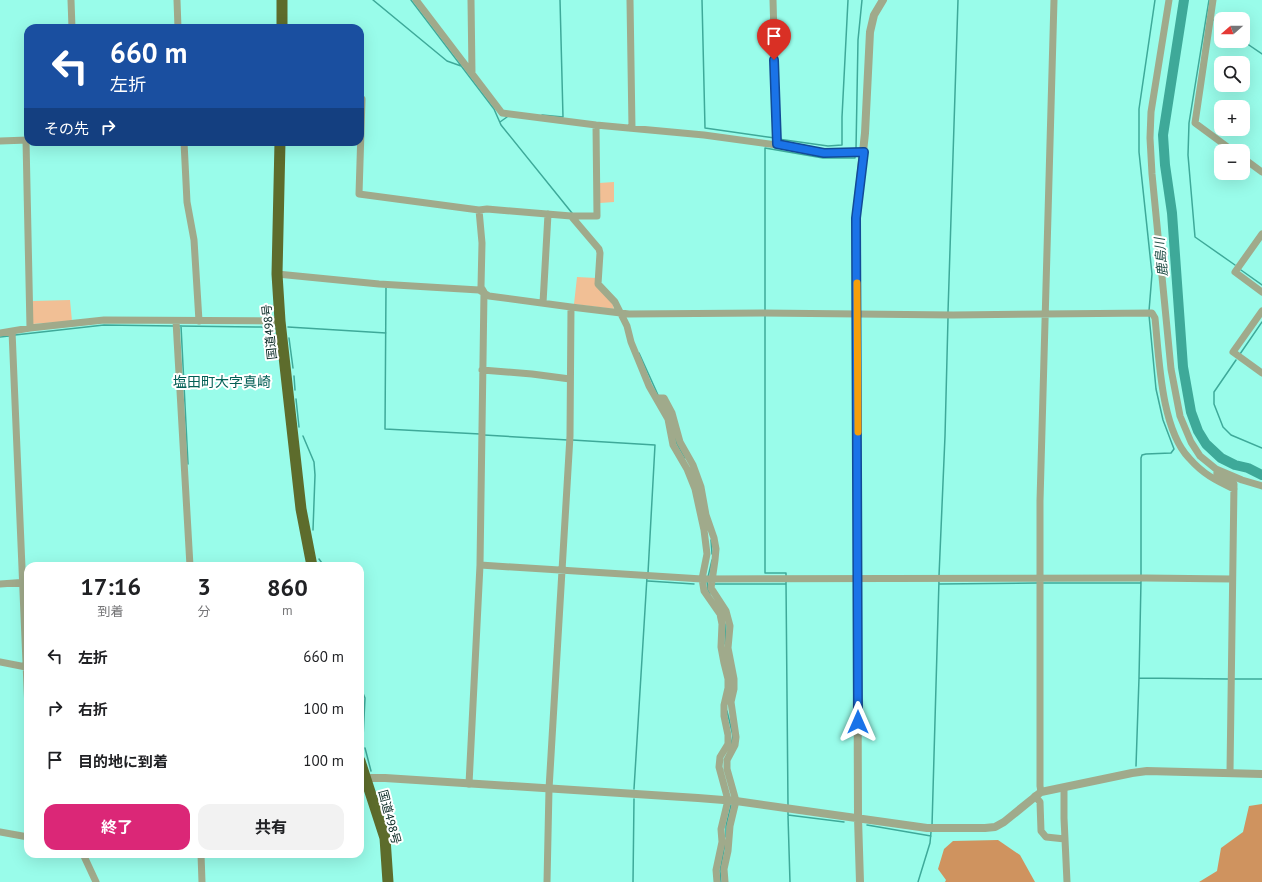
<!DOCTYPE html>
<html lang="ja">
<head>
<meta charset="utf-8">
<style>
  body { margin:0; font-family:"PT Sans","Noto Sans JP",sans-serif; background:#f2f2f2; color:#202124; height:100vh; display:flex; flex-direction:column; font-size:15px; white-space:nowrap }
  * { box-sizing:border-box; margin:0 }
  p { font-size:13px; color:#757577 }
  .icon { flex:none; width:22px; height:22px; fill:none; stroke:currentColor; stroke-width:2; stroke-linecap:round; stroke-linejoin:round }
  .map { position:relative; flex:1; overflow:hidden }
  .side { position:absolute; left:24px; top:562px; width:340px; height:296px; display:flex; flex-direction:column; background:#fff; border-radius:12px; box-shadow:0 4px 16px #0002 }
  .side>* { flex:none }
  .top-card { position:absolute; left:24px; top:24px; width:340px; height:122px; border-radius:12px; box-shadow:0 4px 16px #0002; background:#1a4fa0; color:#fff; overflow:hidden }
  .needle { width:26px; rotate:250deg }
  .controls { position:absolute; left:1214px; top:12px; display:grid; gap:8px }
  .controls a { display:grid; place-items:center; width:36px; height:36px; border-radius:8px; background:#fff; box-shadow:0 4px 16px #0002; font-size:20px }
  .pin { position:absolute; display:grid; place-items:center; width:34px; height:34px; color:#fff; margin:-41px -17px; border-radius:50% 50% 50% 0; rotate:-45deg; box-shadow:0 0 4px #0007 }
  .pin .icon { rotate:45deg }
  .me { position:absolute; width:44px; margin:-22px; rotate:0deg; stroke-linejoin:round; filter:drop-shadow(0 0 3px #0008) }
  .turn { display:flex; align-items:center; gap:14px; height:84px; padding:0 20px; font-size:18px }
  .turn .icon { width:52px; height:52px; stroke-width:2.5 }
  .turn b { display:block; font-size:28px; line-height:34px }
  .then { display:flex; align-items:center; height:38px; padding:0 20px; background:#0003; gap:8px; font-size:15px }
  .eta { display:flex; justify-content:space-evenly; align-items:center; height:68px; text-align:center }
  .eta b { font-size:24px; font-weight:700; line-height:28px }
  .primary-button { display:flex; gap:8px; margin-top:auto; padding:8px 20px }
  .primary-button a { flex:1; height:46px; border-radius:12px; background:#db2777; color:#fff; font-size:16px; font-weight:700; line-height:46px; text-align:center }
  .primary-button a+a { background:#f2f2f2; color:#202124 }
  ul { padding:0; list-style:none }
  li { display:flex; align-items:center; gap:12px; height:52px; padding:0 20px }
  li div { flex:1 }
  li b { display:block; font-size:15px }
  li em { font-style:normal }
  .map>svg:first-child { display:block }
  .green { fill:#f1bf95 }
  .forest { fill:#cf935f }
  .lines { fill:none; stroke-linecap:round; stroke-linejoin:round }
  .stream { stroke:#3ea999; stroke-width:1.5 }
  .river { stroke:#3ea999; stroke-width:10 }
  .minor { stroke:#a0aa8b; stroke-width:7 }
  .tertiary { stroke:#a0aa8b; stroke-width:8 }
  .trunk { stroke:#5d6c2c; stroke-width:11 }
  .route-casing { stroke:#114b97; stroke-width:10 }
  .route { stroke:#1a73e8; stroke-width:7 }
  .slow { stroke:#f59e0b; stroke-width:7 }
  .labels { text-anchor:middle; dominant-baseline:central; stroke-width:4; stroke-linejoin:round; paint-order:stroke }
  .street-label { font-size:12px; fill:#03241f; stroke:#fff }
  .water-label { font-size:13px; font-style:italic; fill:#235149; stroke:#fff }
  .quarter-label { font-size:14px; fill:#035f55; stroke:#fff }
</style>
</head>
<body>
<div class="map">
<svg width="1262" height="882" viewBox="0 0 1262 882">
  <rect width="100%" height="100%" fill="#99fcea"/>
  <!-- green -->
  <path class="green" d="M614 182V202L600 203 599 183Z
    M577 277 596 278 613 305 614 309 574 304Z
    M70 300 72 321 33 324V301Z"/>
  <!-- forest -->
  <path class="forest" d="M1262 804V882H1199L1217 871 1221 848 1243 832 1249 806Z
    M998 840 1020 855 1035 882H945L946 880 938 869 944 849 953 841Z"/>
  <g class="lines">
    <!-- stream -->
    <path class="stream" d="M373 0 447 61 461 66
      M411 0 494 109 501 125 572 213
      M702 0 705 128 775 138
      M1209 0 1189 123 1188 155 1195 237 1235 265
      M1214 20 1221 25
      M1243 41 1262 54
      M542 115 563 117 560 0
      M500 122 507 117
      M778 139 828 146 842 145V117L848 0
      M856 149 858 40 862 0
      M1241 270 1262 285
      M386 288 385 429 480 434
      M765 311V148L823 158H855V155
      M1149 311 1152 274 1139 152V109L1155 0
      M948 312 958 0
      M765 315V573H786V576
      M178 326 261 327 272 329
      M181 326 188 464
      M288 327 386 333
      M15 335 104 325 174 326
      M0 337 9 336
      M289 338 293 368
      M639 353 658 395
      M1240 354 1262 322
      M1236 360 1214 392V404L1223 427 1231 435 1262 448
      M294 376 295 390
      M296 399 299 427
      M484 435 568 440
      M303 436 314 462 315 475 313 530
      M675 437 677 444 685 458
      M572 440 655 445 648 573
      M711 540 712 554
      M319 559 324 566
      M1141 575V458L1142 455 1146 454 1171 453 1174 449 1163 420 1156 389 1149 315
      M939 576 945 436 948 318
      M708 577 712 560
      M648 581 694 584
      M707 581 708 590 710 594
      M1141 581 1139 678 1228 679
      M786 582 788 806
      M1043 583H1141
      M715 584H786
      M939 584 1037 583
      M725 644 726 624
      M1234 679H1262
      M360 686 365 698 363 738
      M727 711 733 736 731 744
      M365 748 371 771
      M1136 766 1139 678
      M634 789 647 577
      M788 812V815L844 822
      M788 816 790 882
      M867 825 931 836
      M932 826 939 580
      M726 837V826L731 805
      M633 882 634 799
      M721 882 720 871 725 844
      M918 882 930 843 931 832"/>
    <!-- river -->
    <path class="river" d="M1184 0 1163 135 1165 165 1172 213 1183 367 1191 412 1198 431 1206 444 1221 458 1235 465 1248 468 1262 475"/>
    <!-- minor -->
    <path class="minor" d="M71 0 72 28
      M177 0 178 28
      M416 0 502 113 596 125 704 135 777 145 824 153 864 152
      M471 0 472 73
      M630 0 632 128
      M773 0 777 145
      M1169 0 1151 112 1150 138 1152 174 1171 369 1180 416 1191 442 1200 456 1216 469 1242 480 1262 486
      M1213 0 1195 123 1233 151
      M362 99 359 194 479 210 487 209 571 216H597L596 125
      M26 140 30 328
      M0 141 28 140
      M184 142 187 202 194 240 199 321
      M1243 158 1262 172
      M571 216 599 249 600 253 598 284 615 302 627 326 631 342 649 386 668 419 673 445 687 469 695 489 704 530 707 554 702 579 704 591 720 614 722 624 721 647 724 663 728 679V688L724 705V716L728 735V744L720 757 719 767 728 800 721 829 722 842 716 870 717 882
      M1262 234 1235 272 1262 292
      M277 274 379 284 479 290 489 296 571 307 629 314 763 313 953 315 1152 313 1155 318C1159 357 1161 429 1189 458 1203 474 1215 480 1234 489
      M543 303 548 214
      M1262 311 1233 352 1262 373
      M176 321 190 566
      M12 331 28 710
      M0 333 30 328 104 320 280 321
      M482 370 532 374 570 379
      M656 398H664L672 413 680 442 693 465 701 487 706 515 714 538 716 549 715 560 711 588 726 611 730 626 728 648 734 679V689L731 702 736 737 735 745 727 760V769L736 801 730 826 728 851 724 869 725 882
      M1217 473 1234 484 1230 772
      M480 565 702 579 1146 578 1232 579
      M0 584 28 582
      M0 662 26 667
      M469 784 480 565 484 292 481 287 482 243 479 210
      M1064 788V818L1067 882
      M1041 792 1040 786V501L1054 0
      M1035 796 1040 802 1041 831 1046 837 1065 839
      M0 832 28 837
      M83 854 96 882
      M201 854 202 882
      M547 882 549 789 570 436 571 307"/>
    <!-- tertiary -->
    <path class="tertiary" d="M365 780 371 778H385L698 798 736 801 927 828H985L995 827 1004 822 1041 792 1132 773 1147 771 1262 774
      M860 882 858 818 856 218 865 133 870 32 874 15 883 0"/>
    <!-- trunk -->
    <path class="trunk" d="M282 0V28
      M280 142 277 274 280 321 301 509 312 566
      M360 761 385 838 388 882"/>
  </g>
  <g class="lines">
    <defs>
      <path id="route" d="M774 60 777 144 824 153 864 152 856 218 858 722"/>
    </defs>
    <!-- route casing -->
    <use href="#route" class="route-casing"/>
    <!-- route -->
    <use href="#route" class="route"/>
    <!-- slow -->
    <path class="slow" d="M857 283 858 432"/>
  </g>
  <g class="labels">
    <!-- street labels -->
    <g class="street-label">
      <text transform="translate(269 332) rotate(-96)">国道498号</text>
      <text transform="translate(390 817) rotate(75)">国道498号</text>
    </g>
    <!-- water labels -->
    <g class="water-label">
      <text transform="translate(1161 257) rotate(-95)">鹿島川</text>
    </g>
    <!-- quarter labels -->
    <g class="quarter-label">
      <text x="222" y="382">塩田町大字真崎</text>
    </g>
  </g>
</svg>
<div class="controls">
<a><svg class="needle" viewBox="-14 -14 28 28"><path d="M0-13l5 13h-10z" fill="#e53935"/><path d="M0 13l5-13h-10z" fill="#757577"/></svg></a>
<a><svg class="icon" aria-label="search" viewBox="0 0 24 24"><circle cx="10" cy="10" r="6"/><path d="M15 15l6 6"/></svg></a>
<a>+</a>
<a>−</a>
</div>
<div class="pin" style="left:774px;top:60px;background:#d93025"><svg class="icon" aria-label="arrive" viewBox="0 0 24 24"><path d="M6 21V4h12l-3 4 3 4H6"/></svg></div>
<svg class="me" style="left:858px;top:722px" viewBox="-20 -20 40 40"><path d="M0-17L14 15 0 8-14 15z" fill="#1a73e8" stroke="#fff" stroke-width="4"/></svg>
<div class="top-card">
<div class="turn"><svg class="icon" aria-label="left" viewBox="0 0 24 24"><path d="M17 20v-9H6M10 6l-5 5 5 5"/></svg><div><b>660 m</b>左折</div></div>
<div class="then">その先<svg class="icon" aria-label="right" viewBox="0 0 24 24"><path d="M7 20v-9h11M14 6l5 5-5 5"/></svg></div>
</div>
<section class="side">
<div class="eta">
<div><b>17:16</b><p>到着</p></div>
<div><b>3</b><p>分</p></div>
<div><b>860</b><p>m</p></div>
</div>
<ul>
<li><svg class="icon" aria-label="left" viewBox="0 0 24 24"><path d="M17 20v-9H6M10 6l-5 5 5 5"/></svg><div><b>左折</b></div><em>660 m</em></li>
<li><svg class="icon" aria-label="right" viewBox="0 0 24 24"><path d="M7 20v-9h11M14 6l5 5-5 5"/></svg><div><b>右折</b></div><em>100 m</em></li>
<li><svg class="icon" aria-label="arrive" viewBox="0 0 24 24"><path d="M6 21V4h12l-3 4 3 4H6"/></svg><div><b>目的地に到着</b></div><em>100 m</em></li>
</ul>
<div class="primary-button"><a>終了</a><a>共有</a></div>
</section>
</div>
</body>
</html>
